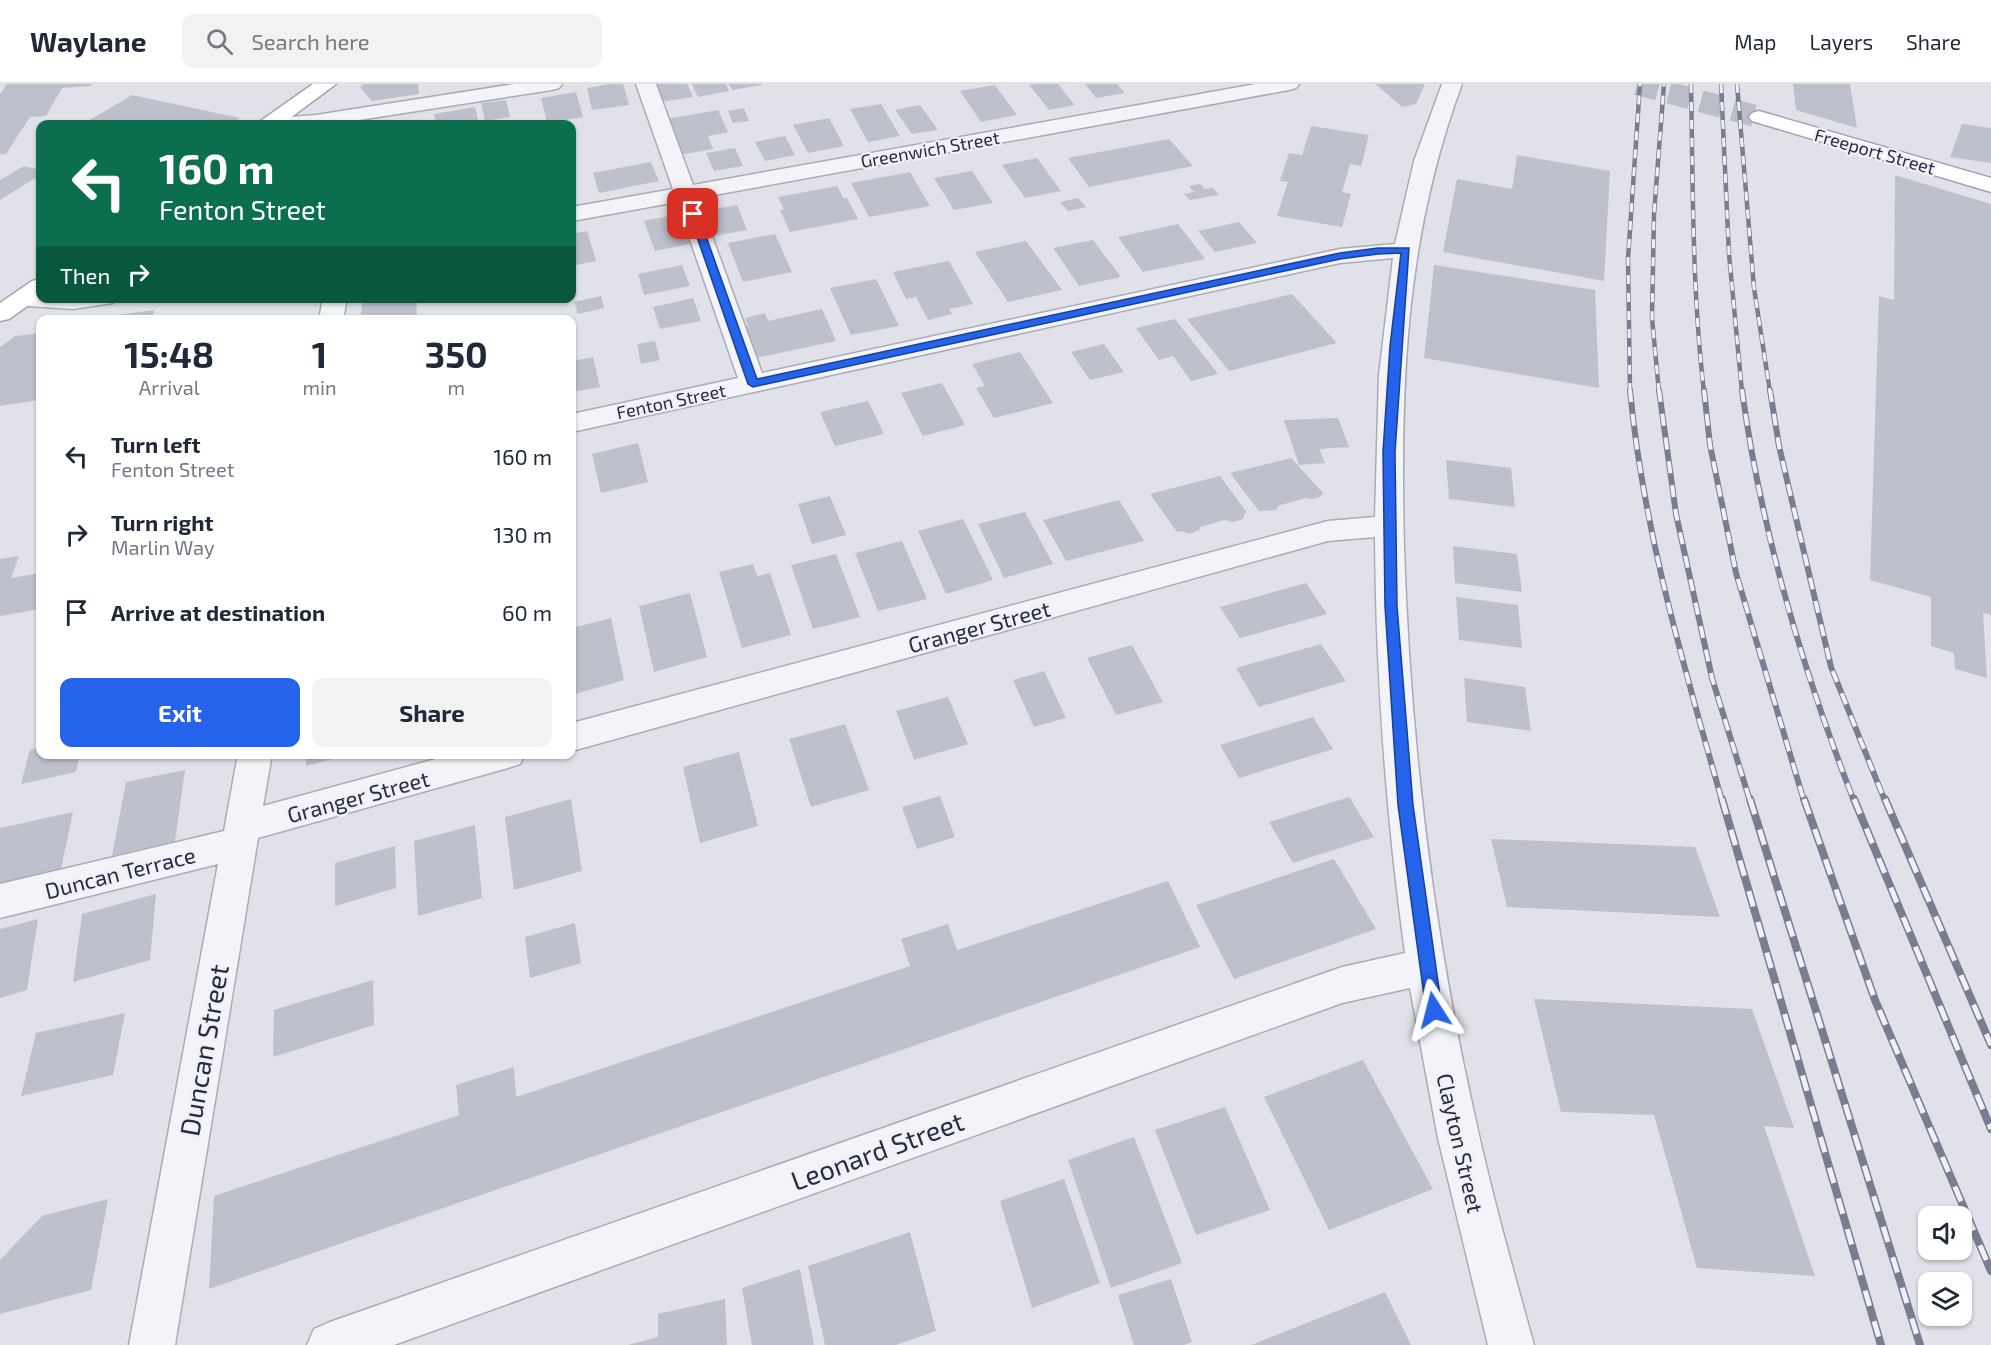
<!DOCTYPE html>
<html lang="en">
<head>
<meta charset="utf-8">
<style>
  body { margin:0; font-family:"Exo 2",sans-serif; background:#f2f2f3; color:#1f2937; height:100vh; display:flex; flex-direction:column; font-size:22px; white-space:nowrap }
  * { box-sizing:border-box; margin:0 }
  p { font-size:20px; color:#747a83 }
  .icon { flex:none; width:33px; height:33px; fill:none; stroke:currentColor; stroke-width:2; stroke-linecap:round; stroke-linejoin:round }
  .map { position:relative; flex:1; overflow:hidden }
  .panel { position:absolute; left:36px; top:231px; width:540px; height:444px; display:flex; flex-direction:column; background:#fff; border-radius:12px; box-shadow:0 2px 4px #0004 }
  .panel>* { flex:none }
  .hud { position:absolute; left:36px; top:36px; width:540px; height:183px; border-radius:12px; box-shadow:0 2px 4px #0004; background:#0b6e4f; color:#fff; overflow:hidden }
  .buttons { position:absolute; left:1918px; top:1122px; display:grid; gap:12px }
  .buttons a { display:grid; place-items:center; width:54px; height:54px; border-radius:12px; background:#fff; box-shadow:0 2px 4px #0004; font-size:30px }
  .pin { position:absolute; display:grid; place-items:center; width:51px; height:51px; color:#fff; margin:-26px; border-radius:12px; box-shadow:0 3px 9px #0006 }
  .me { position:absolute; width:66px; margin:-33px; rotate:351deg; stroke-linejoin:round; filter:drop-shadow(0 0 4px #0008) }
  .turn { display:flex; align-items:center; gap:21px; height:126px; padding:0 24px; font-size:27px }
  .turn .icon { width:78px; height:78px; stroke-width:2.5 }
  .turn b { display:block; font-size:42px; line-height:51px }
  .then { display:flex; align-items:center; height:57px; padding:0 24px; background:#0003; gap:12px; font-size:22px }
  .eta { display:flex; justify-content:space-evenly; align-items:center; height:102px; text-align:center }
  .eta b { font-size:36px; font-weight:700; line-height:42px }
  .button { display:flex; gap:12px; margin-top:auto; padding:12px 24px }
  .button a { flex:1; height:69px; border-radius:12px; background:#2563eb; color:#fff; font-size:24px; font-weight:700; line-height:69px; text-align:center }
  .button a+a { background:#f2f2f3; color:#1f2937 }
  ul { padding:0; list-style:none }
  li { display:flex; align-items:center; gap:18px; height:78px; padding:0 24px }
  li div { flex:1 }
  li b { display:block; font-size:22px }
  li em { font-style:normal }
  header { display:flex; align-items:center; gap:36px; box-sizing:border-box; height:84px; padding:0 30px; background:#fff; border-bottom:2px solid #e0e1e3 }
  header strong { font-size:28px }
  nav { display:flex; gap:33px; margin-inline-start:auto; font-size:21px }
  .search { width:420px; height:54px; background:#f2f2f3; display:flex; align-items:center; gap:15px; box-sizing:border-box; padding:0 21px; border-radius:12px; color:#747a83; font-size:22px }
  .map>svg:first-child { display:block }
  .building { fill:#bec0cc }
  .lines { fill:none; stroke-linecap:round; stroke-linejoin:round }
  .primary-tunnel { stroke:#bcbec7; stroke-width:22; stroke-dasharray:22 11; stroke-linecap:butt }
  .street-casing { stroke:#aaabb6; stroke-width:3 }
  .primary-casing { stroke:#a0a3b5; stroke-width:3 }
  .street { fill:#f3f4f7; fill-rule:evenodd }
  .primary { fill:#fff; fill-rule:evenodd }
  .rail-far2-casing { stroke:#7a7d92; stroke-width:4.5 }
  .rail-far1-casing { stroke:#7a7d92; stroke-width:6 }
  .rail-casing { stroke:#7a7d92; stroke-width:8 }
  .rail-far2 { stroke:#f0f1f7; stroke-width:3; stroke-dasharray:9; stroke-linecap:butt }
  .rail-far1 { stroke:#f0f1f7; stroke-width:4; stroke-dasharray:12; stroke-linecap:butt }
  .rail { stroke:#f0f1f7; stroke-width:5; stroke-dasharray:16; stroke-linecap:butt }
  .route { fill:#2563eb; stroke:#184099; stroke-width:1.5 }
  .labels { text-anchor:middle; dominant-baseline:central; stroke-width:4.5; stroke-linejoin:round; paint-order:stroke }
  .far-street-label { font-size:18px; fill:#292c40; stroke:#f0f1f7 }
  .street-label { font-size:22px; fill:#292c40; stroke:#f0f1f7 }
  .near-street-label { font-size:27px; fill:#292c40; stroke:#f0f1f7 }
</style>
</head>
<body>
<header>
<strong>Waylane</strong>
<div class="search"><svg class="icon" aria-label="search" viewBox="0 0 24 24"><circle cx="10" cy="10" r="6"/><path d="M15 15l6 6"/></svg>Search here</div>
<nav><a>Map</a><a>Layers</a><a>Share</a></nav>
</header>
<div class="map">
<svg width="1991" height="1261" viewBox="0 0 1991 1261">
  <rect width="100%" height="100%" fill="#e1e2e9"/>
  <!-- building -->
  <path class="building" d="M7 0H91V2L62 4 46 32 30 33 6 70H0V10Z
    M364 0H418L419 10 372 17 360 3Z
    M610 0H623L629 21 592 26 587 4Z
    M653 0H687L693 13 660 18Z
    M692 0H726L729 7 698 13Z
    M729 0H762V1L732 6Z
    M1037 0H1058L1075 21 1049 26 1029 1Z
    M1085 0H1117L1125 9 1096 14Z
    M1375 0H1424V2L1416 20 1402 23Z
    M1793 0H1850L1857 44 1796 26Z
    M995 1 1017 31 981 38 960 7Z
    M576 8 583 33 547 39 541 14Z
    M132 11 240 34 230 40H83Z
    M506 16 510 33 485 37 481 19Z
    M881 20 900 52 868 58 850 25Z
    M920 21 938 46 912 50 895 26Z
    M475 23 479 40H436L434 30Z
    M744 24 749 37 733 39 728 27Z
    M718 26 728 48 708 52 713 65 679 71 666 35Z
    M829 34 844 62 808 69 793 41Z
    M1962 40 1991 44V79L1950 73Z
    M1311 42 1369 51 1361 82 1350 80 1342 108 1351 110 1342 143 1277 132 1288 98 1280 97 1289 69 1302 71Z
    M785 52 795 71 765 77 755 58Z
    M1169 55 1193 82 1089 103 1068 74Z
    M735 64 743 82 714 87 706 69Z
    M1517 71 1610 87 1604 197 1443 168 1457 95 1512 105Z
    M1037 74 1061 107 1025 114 1002 81Z
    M651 78 659 97 599 109 593 89Z
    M24 82 40 86V91L0 116V96Z
    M972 87 993 119 954 126 934 94Z
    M910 88 930 122 869 133 851 99Z
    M1895 91 1991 120V531L1983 529 1987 594 1955 585 1954 569 1931 562V513L1870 496 1879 212 1894 216Z
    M1200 100 1205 105 1213 104 1219 111 1190 116 1184 110 1194 108 1189 102Z
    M837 102 844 115 847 114 858 135 790 148 780 126H784L778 113Z
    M1078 114 1086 123 1068 127 1060 118Z
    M737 121 747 146 708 153 698 128Z
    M684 129 695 159 655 167 644 137Z
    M1239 138 1257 159 1215 168 1198 147Z
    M1178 140 1205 175 1143 188 1118 153Z
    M587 147 596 177 572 182V150Z
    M775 150 792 188 743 198 728 159Z
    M1093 156 1121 193 1079 202 1053 164Z
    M1026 157 1062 206 1008 218 975 168Z
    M949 177 973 220 949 225 952 230 928 236 916 213 906 215 893 188Z
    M682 181 690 202 644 211 638 190Z
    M1434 181 1595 206 1599 304 1424 274Z
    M876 195 899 242 851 251 830 204Z
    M1292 210 1337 259 1229 287 1187 235Z
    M601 212 604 224 578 230 574 218Z
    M363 214H416L417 231 394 236H360Z
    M693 214 701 237 660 245 653 223Z
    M822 225 836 257 751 275 738 243 748 241 745 234 765 229 768 237Z
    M154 226 152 236H103V233Z
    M1175 235 1218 290 1191 297 1173 272 1159 276 1136 244Z
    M40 249V316L0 322V263L15 252Z
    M655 257 660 276 641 280 637 260Z
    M1104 260 1124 288 1090 296 1071 268Z
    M1020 268 1053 319 994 334 976 304 985 302 972 280Z
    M593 273 600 303 572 308V277Z
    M942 299 965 341 923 352 901 309Z
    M868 317 884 350 835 362 820 328Z
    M1338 334 1349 363 1319 365 1325 379 1299 381 1284 336Z
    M638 359 648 398 601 409 592 370Z
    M1291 374 1323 409 1320 413 1312 415 1305 414 1278 422 1276 426 1259 427 1230 389Z
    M1446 376 1511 384 1515 423 1449 415Z
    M1220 392 1247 429 1244 430 1243 435 1233 438 1224 436 1200 443 1199 446 1189 450 1183 447 1177 448 1150 410Z
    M830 412 846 451 812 460 798 420Z
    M1119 416 1144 457 1066 477 1043 436Z
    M1025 428 1053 480 1004 494 978 440Z
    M963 435 993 496 946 510 918 447Z
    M902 457 927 515 878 527 855 469Z
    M1453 462 1517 470 1522 508 1455 499Z
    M836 470 860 533 813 545 791 481Z
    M19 472 11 494 40 489V525L0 532V475Z
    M753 480 757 492 770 489 791 551 742 564 719 488Z
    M1306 499 1327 530 1240 554 1220 523Z
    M690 509 707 573 654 588 639 522Z
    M1456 513 1518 521 1522 564 1459 556Z
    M611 534 624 596 572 611V544Z
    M1321 560 1346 597 1259 623 1236 584Z
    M1132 561 1163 618 1116 631 1087 574Z
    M1044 587 1066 634 1034 643 1013 596Z
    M1464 594 1525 603 1531 647 1467 638Z
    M948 613 968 660 914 676 896 627Z
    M1313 633 1333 665 1239 694 1220 661Z
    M845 640 869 706 811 723 789 655Z
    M40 663V670H80L76 688 21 700 30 666Z
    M739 668 758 742 700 759 683 683Z
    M306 670H346L347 671 306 682Z
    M185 686 175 757 112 772 126 698Z
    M940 712 955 753 917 765 902 723Z
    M1349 713 1374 753 1293 779 1269 738Z
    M571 715 582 787 514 806 505 733Z
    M73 728 61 785 0 800V744Z
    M475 741 482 814 418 832 414 757Z
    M1491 755 1695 763 1720 833 1507 823Z
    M395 762 396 804 335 822V779Z
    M1334 775 1376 845 1234 895 1196 821Z
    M1168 797 1200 863 209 1205 214 1112 459 1031 456 1001 514 983 516 1013 910 882 901 855 948 840 957 866Z
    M156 810 150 876 73 898 82 830Z
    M38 835 27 906 0 914V845Z
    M575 839 581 879 530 894 525 853Z
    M373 896 374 941 273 973 274 926Z
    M1534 915 1752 925 1794 1044 1764 1042 1815 1192 1697 1184 1654 1031 1561 1028Z
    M125 929 113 991 21 1012 36 949Z
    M1363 976 1433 1105 1329 1146 1264 1013Z
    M1225 1023 1270 1126 1196 1151 1155 1046Z
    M1134 1053 1182 1179 1111 1204 1068 1076Z
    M1064 1095 1100 1199 1032 1224 1000 1117Z
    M108 1115 91 1206 0 1230V1176L42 1132Z
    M910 1148 936 1247 896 1261H825L808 1182Z
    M800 1185 814 1261H752L742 1204Z
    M1171 1195 1192 1258 1184 1261H1134L1118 1211Z
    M1385 1208 1411 1261H1251Z
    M725 1215 727 1261H628L658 1253V1230Z"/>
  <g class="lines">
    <!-- primary-tunnel -->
    <path class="primary-tunnel" d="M1637 0 1759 33"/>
    <defs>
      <path id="street" d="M514 0H562L559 4 552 6 333 40 262 39 265 35 316 31Z
        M636 0H656L693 101 1256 0H1299L1296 4 1289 6 698 114 762 289 1340 165 1395 160 1414 77 1442 0H1462C1405 153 1400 301 1404 463 1410 652 1432 840 1473 1024 1490 1104 1512 1182 1534 1261H1488L1438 1054 1410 904 1342 919 394 1261H307L314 1245 330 1238 1342 883 1405 869C1386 731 1376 593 1375 453L1328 457 572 667V639L1328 437 1375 433 1379 291 1393 174 1340 179 572 348V330L738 294 677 118 572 137V123L673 105Z
        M21 209H40V214H116L113 219 73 225 12 221 9 216 12 211Z
        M323 214H347L343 236H319Z
        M238 670H272L263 722 454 670H525L520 680 508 684 258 754 175 1261H129L218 780 0 834V800L224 747Z"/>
      <path id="primary" d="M313 0H336L282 40H259L262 36Z
        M1759 27 1991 94V108L1752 37 1749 33 1752 29Z
        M40 195V213L9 235 0 237V219L32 197Z"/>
    </defs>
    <!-- street casing -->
    <use href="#street" class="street-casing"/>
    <!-- primary casing -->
    <use href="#primary" class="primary-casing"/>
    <!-- street -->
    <use href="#street" class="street"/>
    <!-- primary -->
    <use href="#primary" class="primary"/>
    <defs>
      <path id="rail-far2" d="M1691 0C1693 103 1692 206 1704 308
        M1721 0 1729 170 1742 308
        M1737 0 1754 204 1770 308
        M1630 308 1628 175 1640 0
        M1659 308 1652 234 1654 130 1664 0"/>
      <path id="rail-far1" d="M1630 306C1643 446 1684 582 1722 717
        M1659 306 1676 430 1712 594 1750 717
        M1704 306 1710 361 1736 489 1804 717
        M1742 306C1761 448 1802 584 1854 717
        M1770 306 1779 362 1831 583 1885 717"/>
      <path id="rail" d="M1722 715 1881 1261
        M1750 715 1920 1261
        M1804 715 1875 916 1991 1187
        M1854 715 1991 1045
        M1885 715 1991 961"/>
    </defs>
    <!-- rail-far2 casing -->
    <use href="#rail-far2" class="rail-far2-casing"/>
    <!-- rail-far1 casing -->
    <use href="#rail-far1" class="rail-far1-casing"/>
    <!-- rail casing -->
    <use href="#rail" class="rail-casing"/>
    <!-- rail-far2 -->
    <use href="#rail-far2" class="rail-far2"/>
    <!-- rail-far1 -->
    <use href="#rail-far1" class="rail-far1"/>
    <!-- rail -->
    <use href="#rail" class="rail"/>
  </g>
  <!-- route -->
  <path class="route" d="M690 128 698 130 757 295 1340 169 1378 164H1409L1395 368 1397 522 1413 721 1442 926 1440 931 1434 934 1428 931 1426 926 1398 721 1385 522 1383 368 1390 262 1401 169 1378 170 1340 175 753 303 748 300 689 130Z"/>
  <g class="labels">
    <!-- far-street labels -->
    <g class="far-street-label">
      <text transform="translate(930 65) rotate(-10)">Greenwich Street</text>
      <text transform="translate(1875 67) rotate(16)">Freeport Street</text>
      <text transform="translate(671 317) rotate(-12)">Fenton Street</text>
    </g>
    <!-- street labels -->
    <g class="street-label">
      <text transform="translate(979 542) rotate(-15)">Granger Street</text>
      <text transform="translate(358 712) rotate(-15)">Granger Street</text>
      <text transform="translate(120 788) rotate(-14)">Duncan Terrace</text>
      <text transform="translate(1461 1059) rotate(77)">Clayton Street</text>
    </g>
    <!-- near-street labels -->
    <g class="near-street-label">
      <text transform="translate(203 966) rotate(-80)">Duncan Street</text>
      <text transform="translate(877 1066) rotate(-20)">Leonard Street</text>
    </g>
  </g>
</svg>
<div class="buttons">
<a><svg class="icon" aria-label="sound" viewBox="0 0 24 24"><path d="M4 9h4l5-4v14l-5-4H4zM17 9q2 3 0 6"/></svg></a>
<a><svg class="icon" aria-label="layers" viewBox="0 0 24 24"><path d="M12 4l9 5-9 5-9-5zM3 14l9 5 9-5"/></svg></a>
</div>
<div class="pin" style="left:693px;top:130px;background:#d93025"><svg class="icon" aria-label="arrive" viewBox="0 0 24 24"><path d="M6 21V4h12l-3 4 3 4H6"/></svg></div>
<svg class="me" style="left:1434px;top:926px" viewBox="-20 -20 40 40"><path d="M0-17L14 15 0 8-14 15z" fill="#2563eb" stroke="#fff" stroke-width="4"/></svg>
<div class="hud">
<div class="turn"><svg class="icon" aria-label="left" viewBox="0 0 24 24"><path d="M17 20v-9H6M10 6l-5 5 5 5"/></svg><div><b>160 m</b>Fenton Street</div></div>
<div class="then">Then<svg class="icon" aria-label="right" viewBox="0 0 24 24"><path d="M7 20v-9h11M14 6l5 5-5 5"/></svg></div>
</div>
<section class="panel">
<div class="eta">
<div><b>15:48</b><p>Arrival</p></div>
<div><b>1</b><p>min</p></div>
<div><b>350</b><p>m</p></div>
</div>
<ul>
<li><svg class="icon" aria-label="left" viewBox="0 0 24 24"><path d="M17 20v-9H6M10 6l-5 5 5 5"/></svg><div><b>Turn left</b><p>Fenton Street</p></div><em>160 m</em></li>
<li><svg class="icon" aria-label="right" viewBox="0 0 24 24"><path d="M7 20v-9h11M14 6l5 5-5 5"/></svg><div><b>Turn right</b><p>Marlin Way</p></div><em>130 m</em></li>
<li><svg class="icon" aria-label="arrive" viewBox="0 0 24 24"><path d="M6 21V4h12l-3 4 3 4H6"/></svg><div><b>Arrive at destination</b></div><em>60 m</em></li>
</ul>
<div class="button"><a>Exit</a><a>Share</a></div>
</section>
</div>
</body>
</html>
